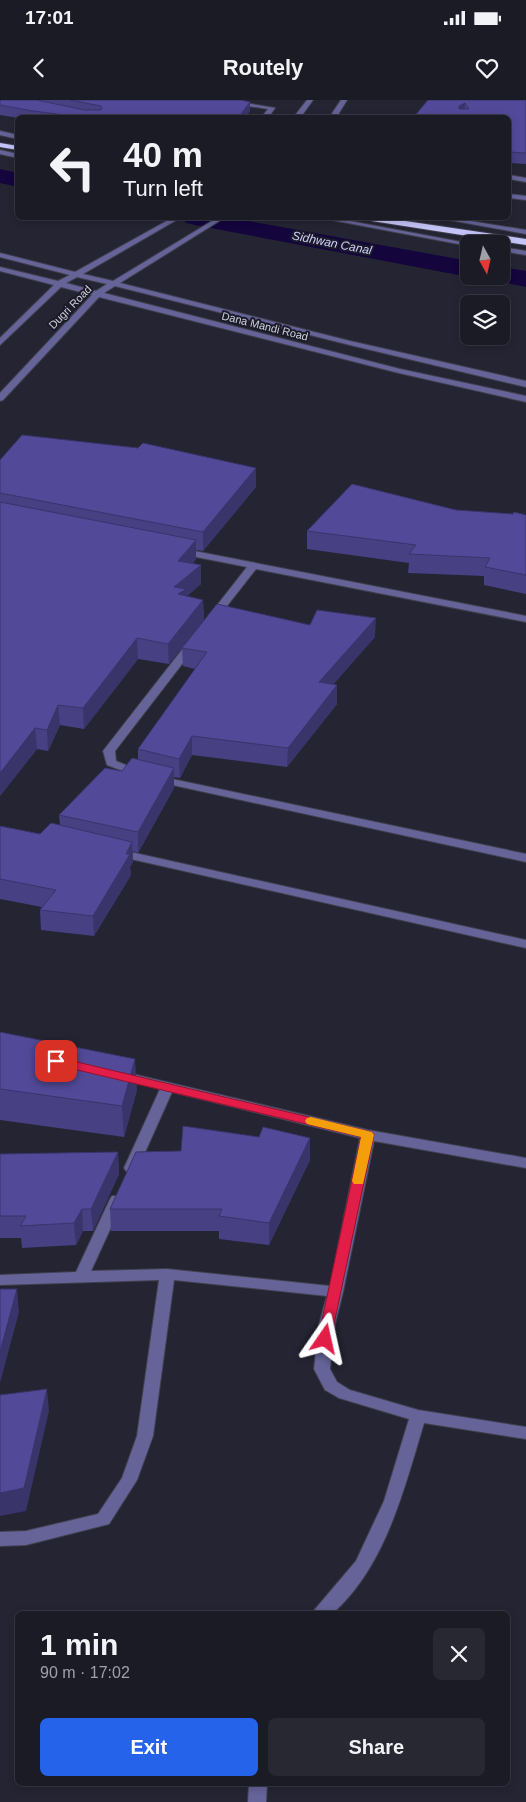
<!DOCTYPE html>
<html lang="en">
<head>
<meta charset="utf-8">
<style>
  body { margin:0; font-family:Arial,sans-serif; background:#282832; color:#f1f3f6; height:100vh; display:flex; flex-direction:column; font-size:19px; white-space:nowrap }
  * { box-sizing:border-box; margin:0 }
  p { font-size:16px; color:#a0a1a7 }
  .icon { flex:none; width:28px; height:28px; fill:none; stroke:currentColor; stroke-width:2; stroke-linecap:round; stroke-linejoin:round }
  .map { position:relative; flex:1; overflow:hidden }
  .panel { position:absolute; left:15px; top:1511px; width:495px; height:175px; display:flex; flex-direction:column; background:#1b1b26; border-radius:8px; box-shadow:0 2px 8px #0003,0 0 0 1px #393943 }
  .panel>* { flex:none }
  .hud { position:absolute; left:15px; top:15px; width:496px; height:105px; border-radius:8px; box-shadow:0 2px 8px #0003,0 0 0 1px #393943; background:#1b1b26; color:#f1f3f6; overflow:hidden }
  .needle { width:32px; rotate:172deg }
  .fabs { position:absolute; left:460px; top:135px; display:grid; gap:10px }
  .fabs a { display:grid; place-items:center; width:50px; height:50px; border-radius:8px; background:#1b1b26; box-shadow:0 2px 8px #0003,0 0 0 1px #393943; font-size:25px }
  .pin { position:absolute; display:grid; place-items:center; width:42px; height:42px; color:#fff; margin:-21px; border-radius:10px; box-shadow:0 2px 8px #0006 }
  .me { position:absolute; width:55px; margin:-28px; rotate:11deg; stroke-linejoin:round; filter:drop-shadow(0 0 4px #0008) }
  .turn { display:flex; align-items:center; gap:18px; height:105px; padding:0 25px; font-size:22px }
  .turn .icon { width:65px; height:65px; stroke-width:2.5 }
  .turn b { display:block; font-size:35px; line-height:42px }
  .round { display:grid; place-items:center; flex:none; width:52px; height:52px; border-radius:8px; background:#282832 }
  .head { display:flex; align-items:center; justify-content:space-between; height:85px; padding:0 25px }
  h1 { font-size:30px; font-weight:800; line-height:38px }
  .button { display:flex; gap:10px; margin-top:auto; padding:10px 25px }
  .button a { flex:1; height:58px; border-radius:8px; background:#2563eb; color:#fff; font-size:20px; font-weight:800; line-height:58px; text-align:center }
  .button a+a { background:#282832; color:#f1f3f6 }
  .status { display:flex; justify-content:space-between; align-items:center; height:35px; padding:0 25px; background:#1b1b26; direction:ltr }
  .status svg { height:14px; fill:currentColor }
  header { display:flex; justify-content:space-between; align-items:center; height:65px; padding:0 25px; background:#1b1b26; font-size:22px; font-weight:800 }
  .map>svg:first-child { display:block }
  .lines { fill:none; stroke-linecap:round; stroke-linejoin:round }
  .canal { fill:#14053d; fill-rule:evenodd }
  .minor-casing { stroke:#40404e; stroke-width:2 }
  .highway-casing { stroke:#40404e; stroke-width:2 }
  .minor { fill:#656398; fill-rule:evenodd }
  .highway { fill:#c5c4f8; fill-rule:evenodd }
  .wall { fill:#474083 }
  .shaded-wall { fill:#39346a }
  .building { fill:#524a98; stroke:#39346a; fill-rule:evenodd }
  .route { fill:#e11d48; stroke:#92132f }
  .slow { fill:#f59e0b }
  .labels { text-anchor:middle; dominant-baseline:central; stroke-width:4; stroke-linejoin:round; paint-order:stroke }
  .far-street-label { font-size:11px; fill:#d0d0db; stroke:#1b1a29 }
  .far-water-label { font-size:12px; font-style:italic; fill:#d0cffc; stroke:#1b1a29 }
</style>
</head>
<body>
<div class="status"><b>17:01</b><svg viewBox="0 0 49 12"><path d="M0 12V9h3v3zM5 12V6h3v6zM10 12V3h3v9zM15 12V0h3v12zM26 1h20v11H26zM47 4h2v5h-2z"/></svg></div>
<header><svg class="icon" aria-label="back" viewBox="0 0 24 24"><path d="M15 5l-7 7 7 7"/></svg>Routely<svg class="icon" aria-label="heart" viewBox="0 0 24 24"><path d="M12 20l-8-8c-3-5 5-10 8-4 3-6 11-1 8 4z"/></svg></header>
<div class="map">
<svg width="526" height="1702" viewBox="0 0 526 1702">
  <rect width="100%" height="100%" fill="#242433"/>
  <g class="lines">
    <!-- canal -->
    <path class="canal" d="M0 69 18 73V87L0 83Z
      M183 118H232L469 161V176H471L469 177 195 125 186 123Z
      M501 167 526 171V187L492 180 489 176H501Z"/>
    <defs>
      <path id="minor" d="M210 0H227L275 8 268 18H261L268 9Z
        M307 0H313L300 18H293Z
        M341 0H347L336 18H329Z
        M0 31 18 35V39L0 35Z
        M0 50 18 54V58L0 54Z
        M509 75 526 78V82L509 79Z
        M509 94 526 96V100L509 98Z
        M172 118H180L83 174 113 181 217 118H224L120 183 350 241 526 281V287L350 245 115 186 104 193 400 269 526 296V302L399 273 99 197 3 300 0 301V293L92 195 61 187 0 245V238L54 185 0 171V167L58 181 70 175 0 157V153L75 172ZM77 177 107 184 96 191 66 183Z
        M321 118H334L472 144H469V146Z
        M438 118H452L526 130V134Z
        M501 147 526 151V155L501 151Z
        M179 448 526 516V522L256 469 216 520 212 521 207 518 247 467 176 453V449Z
        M192 541 196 542 197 544 196 546 115 651 116 661 143 672 145 674 139 677 107 665 103 651 188 542Z
        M158 676 526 754V762L154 681 152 679 154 677Z
        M117 749 526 840V848L113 755 111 753 113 751Z
        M120 971 368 1030 526 1058V1068L374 1041 343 1192 335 1224 330 1269 337 1282 350 1290 418 1310 526 1327V1339L424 1323C404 1389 386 1466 332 1514H311L356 1461 384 1401 409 1319 339 1298 325 1290 314 1269 319 1224 327 1196 174 1180 153 1336 137 1380 109 1424 26 1445 0 1446V1432L26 1431 98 1414 122 1378 137 1336 159 1180 0 1185V1175L76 1172 110 1099 112 1096H122L124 1099 91 1171 167 1169 330 1186 360 1038 172 992 138 1068 136 1071H126L124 1068 160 989 115 978 113 975 115 972Z
        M249 1684H267L266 1702H248Z"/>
      <path id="highway" d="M0 43 18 46V50L0 47Z
        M368 118H385L526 139V145L372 121Z"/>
    </defs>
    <!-- minor casing -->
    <use href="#minor" class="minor-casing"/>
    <!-- highway casing -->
    <use href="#highway" class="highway-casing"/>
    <!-- minor -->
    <use href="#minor" class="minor"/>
    <!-- highway -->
    <use href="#highway" class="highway"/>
  </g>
  <!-- wall -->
  <path class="wall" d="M0 0H241L250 11 245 18H18L0 15Z
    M428 0H526V64L509 63V18H413Z
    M0 360 256 387 203 451 196 450V459L193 463 201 465V484L187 496 203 500 204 520 169 564 138 559 84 629 60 625 48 651 37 649 0 696Z
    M456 410 526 415V494L484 485V476L408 473 409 463 307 449V431Z
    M310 525 375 537 333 584 337 604 287 667 192 655 180 678 174 677V688L138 753 133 751V762L130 767 131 775 94 836 41 830 40 810 42 807 0 799V726L40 734 60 725 59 715 138 659V649L195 569 183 566 182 548Z
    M0 932 137 990 124 1037 0 1020Z
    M118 1052 119 1074 93 1131H83L76 1145 22 1148 21 1138H0V1054Z
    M310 1060 269 1145 219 1139V1131H111L110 1109Z"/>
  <!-- shaded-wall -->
  <path class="shaded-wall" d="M250 2V11L245 18H238Z
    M465 3 464 13 459 16V6Z
    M256 368V387L203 451V432Z
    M196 440V459L179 481 178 461Z
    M201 465V484L187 496V509L174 487Z
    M203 500 204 520 169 564 168 544Z
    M376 518 375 537 319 601V582Z
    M137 538 138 559 84 629 83 608Z
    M337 585V604L287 667 288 648Z
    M58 605 60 625 48 651 47 630Z
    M35 628 37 649 0 696V673Z
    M192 636V655L180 678 179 659Z
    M174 668V688L138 753V732Z
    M132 742 133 762 130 767 131 775 94 836 93 816Z
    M135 959 137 990 124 1037 122 1006Z
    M310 1038V1060L269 1145V1123Z
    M118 1052 119 1074 93 1131 91 1109Z
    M82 1109 83 1131 76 1145 74 1123Z
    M17 1189 19 1212 0 1283V1252Z
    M47 1289 49 1311 26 1411 0 1416V1393Z"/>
  <!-- building -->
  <path class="building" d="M0 0H37L84 10H101L102 8 101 6 70 0H241L250 2 238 18H70L73 16 33 11 0 5Z
    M428 0H526V53L509 52V18H413ZM465 3 469 9H459V6Z
    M22 335 138 348 143 343 256 368 203 432 0 393V360Z
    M352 384 456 410 513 414 514 412 526 415V475L485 467 490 458 409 454 416 445 307 431Z
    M0 402 196 440 178 461 201 465 174 487 186 489 178 494 203 500 168 544 137 538 83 608 58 605 47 630 35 628 0 673Z
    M217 504 310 525 317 510 376 518 319 582 337 585 288 648 192 636 179 659 138 649 207 552 182 548Z
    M132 658 174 668 138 732 59 715 105 668 122 671Z
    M51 723 132 742 126 754H130L93 816 40 810 56 790 0 779V726L40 734Z
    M0 932 135 959 122 1006 0 989Z
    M183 1026 259 1037 263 1027 310 1038 269 1123 219 1116 222 1109H110L136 1052 181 1051Z
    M118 1052 91 1109H82L74 1123 20 1126 26 1116H0V1054Z
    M0 1189H17L0 1252Z
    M47 1289 24 1388 0 1393V1295Z"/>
  <!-- route -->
  <path class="route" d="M56 957 372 1032 374 1035 330 1243 325 1244 320 1243 318 1239 361 1037 52 964 50 961Z"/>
  <!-- slow -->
  <path class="slow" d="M311 1017 372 1032 374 1035 363 1084H354L352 1081 361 1037 307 1024 305 1021 307 1018Z"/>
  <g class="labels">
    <!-- far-street labels -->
    <g class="far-street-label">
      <text transform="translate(70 207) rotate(-46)">Dugri Road</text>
      <text transform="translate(265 226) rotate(14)">Dana Mandi Road</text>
    </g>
    <!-- far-water labels -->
    <g class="far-water-label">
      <text transform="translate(332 143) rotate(11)">Sidhwan Canal</text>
    </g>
  </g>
</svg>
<div class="fabs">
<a><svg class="needle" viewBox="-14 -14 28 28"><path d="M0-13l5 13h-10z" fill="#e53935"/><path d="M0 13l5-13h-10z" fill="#a0a1a7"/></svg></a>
<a><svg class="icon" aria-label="layers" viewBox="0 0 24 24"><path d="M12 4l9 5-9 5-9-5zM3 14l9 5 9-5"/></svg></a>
</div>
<div class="pin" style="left:56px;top:961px;background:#d93025"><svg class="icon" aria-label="arrive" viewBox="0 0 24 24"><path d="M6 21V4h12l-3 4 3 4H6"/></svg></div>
<svg class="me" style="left:325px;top:1239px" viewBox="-20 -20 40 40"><path d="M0-17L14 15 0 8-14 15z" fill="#e11d48" stroke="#fff" stroke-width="4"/></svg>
<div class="hud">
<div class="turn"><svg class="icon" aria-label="left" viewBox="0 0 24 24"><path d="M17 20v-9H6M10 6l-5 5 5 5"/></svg><div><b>40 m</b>Turn left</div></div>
</div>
<section class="panel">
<div class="head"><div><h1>1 min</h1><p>90 m · 17:02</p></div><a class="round"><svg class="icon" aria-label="close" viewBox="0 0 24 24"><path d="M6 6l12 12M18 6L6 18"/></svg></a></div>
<div class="button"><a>Exit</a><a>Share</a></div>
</section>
</div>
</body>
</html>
